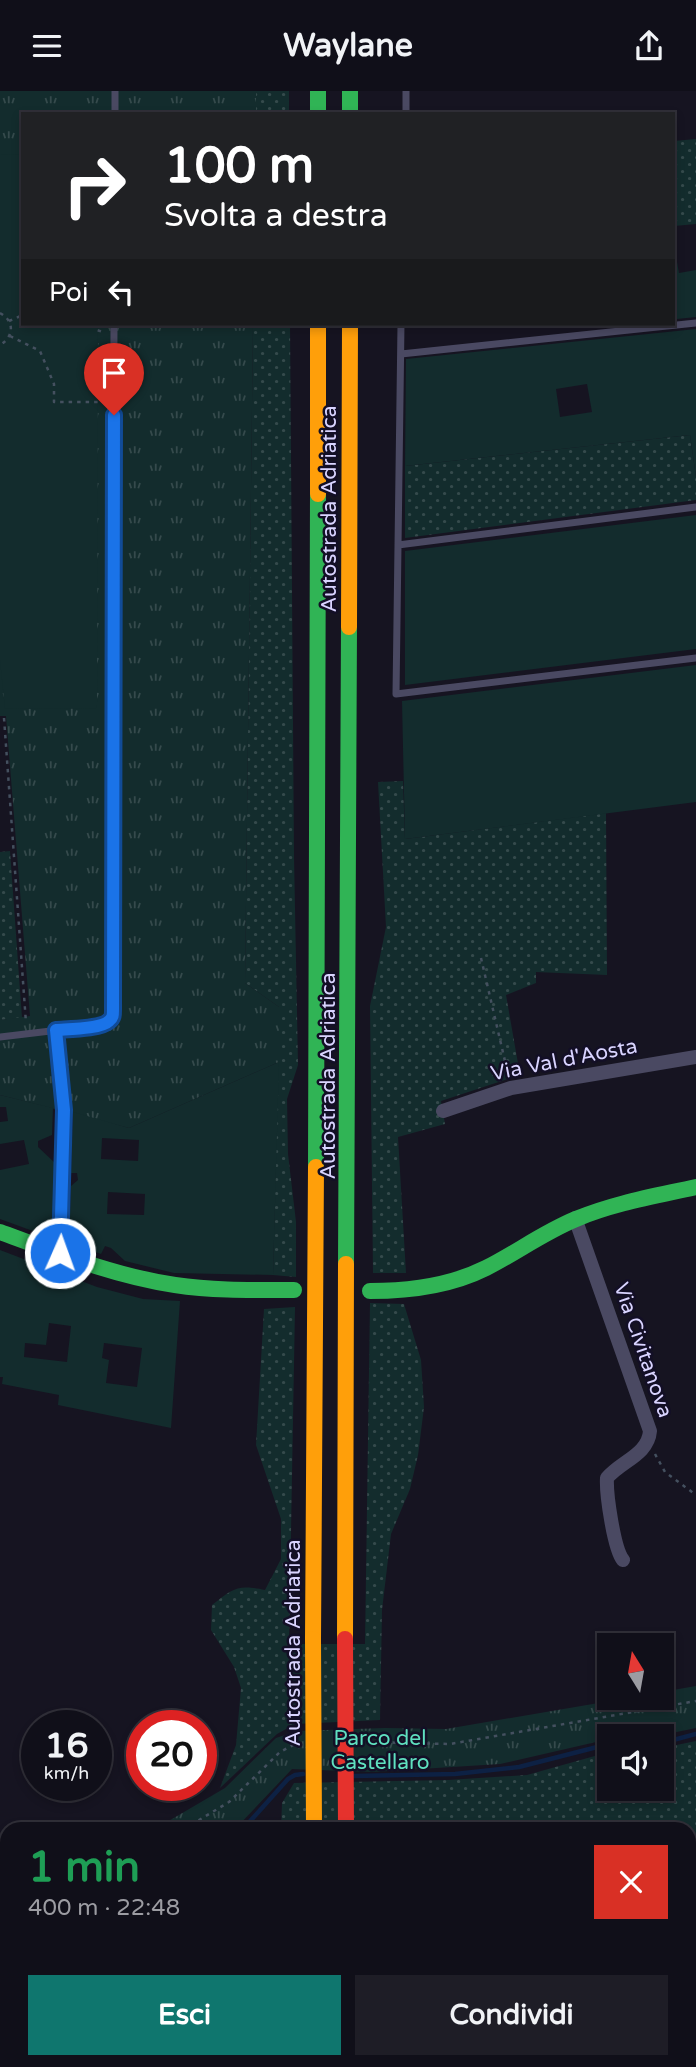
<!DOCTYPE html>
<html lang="it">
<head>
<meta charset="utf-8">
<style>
  body { margin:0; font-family:"Varela Round",sans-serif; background:#1e1d26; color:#f1f3f6; height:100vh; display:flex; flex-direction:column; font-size:26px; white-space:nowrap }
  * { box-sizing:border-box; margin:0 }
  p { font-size:23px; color:#9c9ca2 }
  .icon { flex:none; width:38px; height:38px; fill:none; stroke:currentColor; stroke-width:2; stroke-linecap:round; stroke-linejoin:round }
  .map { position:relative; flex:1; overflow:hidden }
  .panel { position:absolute; left:0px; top:1731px; width:696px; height:247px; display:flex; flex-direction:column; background:#100f19; border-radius:21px 21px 0 0; box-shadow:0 4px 10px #0003,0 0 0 2px #302f38 }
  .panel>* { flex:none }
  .hud { position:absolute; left:21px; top:21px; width:654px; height:214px; border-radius:0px; box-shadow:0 4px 10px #0003,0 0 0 2px #302f38; background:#202124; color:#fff; overflow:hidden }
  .needle { width:46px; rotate:349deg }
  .buttons { position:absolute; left:597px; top:1542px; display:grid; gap:14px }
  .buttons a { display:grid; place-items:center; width:77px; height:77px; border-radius:0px; background:#100f19; box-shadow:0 4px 10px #0003,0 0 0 2px #302f38; font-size:35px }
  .speed { position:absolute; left:21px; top:1619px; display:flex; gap:14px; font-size:35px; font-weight:700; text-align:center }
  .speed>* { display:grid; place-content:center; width:91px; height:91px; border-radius:50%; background:#100f19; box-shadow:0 4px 10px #0003,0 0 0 2px #302f38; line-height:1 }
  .speed small { font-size:18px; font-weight:400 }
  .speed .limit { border:10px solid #d22; background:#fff; color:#111 }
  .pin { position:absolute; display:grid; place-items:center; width:60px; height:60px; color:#fff; margin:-72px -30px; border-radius:50% 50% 50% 0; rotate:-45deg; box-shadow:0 0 7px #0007 }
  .pin .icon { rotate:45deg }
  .me { position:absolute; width:77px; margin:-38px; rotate:2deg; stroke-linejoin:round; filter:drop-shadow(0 0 5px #0008) }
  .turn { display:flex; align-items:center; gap:24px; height:147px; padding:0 28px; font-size:32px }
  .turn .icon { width:91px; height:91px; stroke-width:2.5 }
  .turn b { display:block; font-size:49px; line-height:60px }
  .then { display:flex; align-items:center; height:66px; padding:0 28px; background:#0003; gap:14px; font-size:26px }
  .round { display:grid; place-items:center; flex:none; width:74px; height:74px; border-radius:0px; background:#1e1d26 }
  .summary { display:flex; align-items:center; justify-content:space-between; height:119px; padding:0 28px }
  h1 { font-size:42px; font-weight:700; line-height:52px; color:#1e9e55 }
  .action { display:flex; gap:14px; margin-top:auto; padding:14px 28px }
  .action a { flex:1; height:80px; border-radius:0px; background:#0f766e; color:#fff; font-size:28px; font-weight:700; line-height:80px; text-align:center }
  .action a+a { background:#1e1d26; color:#f1f3f6 }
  header { display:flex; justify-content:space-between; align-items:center; height:91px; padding:0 28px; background:#100f19; font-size:32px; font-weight:700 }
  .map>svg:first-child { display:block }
  .grass { fill:url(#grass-dots) }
  .forest { fill:url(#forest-firs) }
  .park { fill:url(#park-tufts) }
  .garden { fill:#132c2d; fill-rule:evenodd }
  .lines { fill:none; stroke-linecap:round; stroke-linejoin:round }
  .stream { stroke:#0d2144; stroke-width:4.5 }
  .path { stroke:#44505f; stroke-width:2.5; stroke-dasharray:3.5 5; stroke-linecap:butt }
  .lane { stroke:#4a4962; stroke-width:7 }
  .street { stroke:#4a4962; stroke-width:14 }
  .fast { stroke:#30b455; stroke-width:16 }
  .slow { stroke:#ff9f0a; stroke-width:16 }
  .jam { stroke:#e5322d; stroke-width:16 }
  .slow-bridge { stroke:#ff9f0a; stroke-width:16 }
  .jam-bridge { stroke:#e5322d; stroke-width:16 }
  .route-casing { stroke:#114b97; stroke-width:18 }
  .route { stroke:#1a73e8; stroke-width:12 }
  .labels { text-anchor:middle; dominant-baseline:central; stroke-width:5; stroke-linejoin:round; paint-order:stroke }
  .street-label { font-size:21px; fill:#d9d4ff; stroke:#130f26 }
  .park-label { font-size:21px; fill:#5fe0c0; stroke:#130f26 }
</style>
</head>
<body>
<header><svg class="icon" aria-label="menu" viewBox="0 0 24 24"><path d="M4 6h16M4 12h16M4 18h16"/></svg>Waylane<svg class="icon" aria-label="share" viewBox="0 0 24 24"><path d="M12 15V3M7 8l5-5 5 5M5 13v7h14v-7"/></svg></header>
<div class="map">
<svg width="696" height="1976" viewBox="0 0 696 1976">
  <defs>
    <pattern id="grass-dots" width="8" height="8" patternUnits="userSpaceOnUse" patternTransform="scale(1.75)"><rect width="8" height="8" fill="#132c2d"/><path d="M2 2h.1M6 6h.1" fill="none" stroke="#354a4c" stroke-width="1.8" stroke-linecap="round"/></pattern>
    <pattern id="forest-firs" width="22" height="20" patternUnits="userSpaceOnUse" patternTransform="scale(1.75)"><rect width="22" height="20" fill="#132c2d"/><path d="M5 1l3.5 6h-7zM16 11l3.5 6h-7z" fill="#354a4c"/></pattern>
    <pattern id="park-tufts" width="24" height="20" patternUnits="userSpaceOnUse" patternTransform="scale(1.75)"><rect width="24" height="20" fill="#132c2d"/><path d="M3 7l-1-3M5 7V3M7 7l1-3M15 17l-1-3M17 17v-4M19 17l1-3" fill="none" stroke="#354a4c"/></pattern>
  </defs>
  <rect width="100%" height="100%" fill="#161421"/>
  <!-- grass -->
  <path class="grass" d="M256 0H289V23H256Z
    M696 48V133L674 135V50Z
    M253 233H290L294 766 298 974 287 1008 288 1063 296 1131V1186L273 1184 279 916 245 892Z
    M690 344 696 386V409L405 447V375Z
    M403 690 405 748 606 722 607 884 536 881V892L506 904 520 984 441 1010 445 1033 398 1046 406 1182H373L370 915 386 836 378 691Z
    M10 760 22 927 0 929V761Z
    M370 1212 404 1213 421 1269 424 1316 418 1364 410 1398 391 1443 382 1519 380 1629 295 1633 277 1643 220 1697 236 1654 241 1597 234 1576 211 1539 212 1514C233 1497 238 1493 265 1499L281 1468V1428L256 1354 264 1218 295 1216 289 1553H365Z
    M696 1650V1762L690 1764V1738H281L282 1712 294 1692 448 1689 527 1684 609 1661V1698H662V1657Z"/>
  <!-- forest -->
  <path class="forest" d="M7 1880V1970L225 1971 202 1976H0V1882Z"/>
  <!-- park -->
  <path class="park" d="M0 0H256V23H23V233H253L245 892 279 916V971L129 1037 0 1004V929L30 925 6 625H0Z
    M696 1595V1637L657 1645H609V1648L500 1673 372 1681 292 1678 235 1738H155L225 1697 276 1647 297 1640 385 1637 446 1638 628 1607 662 1606V1601Z"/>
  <!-- garden -->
  <path class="garden" d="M0 63 23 64V233H98L97 617 5 618 0 569Z
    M674 154 679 182 696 179V226L677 228 674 199Z
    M696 238V386L690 344 405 375 406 268ZM587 293 592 321 560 326 556 298Z
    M696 424V558L405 594V460Z
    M696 574V711L405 748 402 610Z
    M279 971 273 1184 174 1182 125 1170 111 1157 105 1155 101 1163 69 1151 71 1095 78 1089 77 1082H71L73 1021 129 1037ZM102 1047 139 1049 138 1070 101 1068ZM108 1101 145 1103 144 1124 107 1123Z
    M0 1004 53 1017 52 1044 38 1050V1056L55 1072 52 1147 0 1128V1079L29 1073 24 1049 0 1053V1031L8 1030 6 1016H0Z
    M0 1159 97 1196 143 1208 180 1210 171 1337 58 1314 59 1304 2 1293 3 1286H0ZM49 1232 71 1235 67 1271 24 1266 25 1252 46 1254ZM104 1252 142 1257 137 1296 106 1292 109 1269 102 1267Z
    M529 1970 530 1976H386L384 1973H372V1971Z"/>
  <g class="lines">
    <!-- stream -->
    <path class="stream" d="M662 1652 696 1643
      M354 1685 455 1683 519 1676 609 1653
      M243 1738 288 1688 295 1684 303 1683
      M0 1873 7 1870"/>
    <!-- path -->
    <path class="path" d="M0 222C15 230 14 246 0 254
      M9 230 23 224
      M92 233 97 239 103 241
      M10 245 40 260 54 293V311H103
      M4 627 26 932
      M481 867 508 983
      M655 1363 665 1381 696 1404
      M367 1651 450 1653 696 1610
      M184 1738 229 1711 280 1661 295 1653
      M0 1834 7 1831"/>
    <!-- lane -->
    <path class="lane" d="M115 23V0
      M406 23V0
      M401 233 396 603 696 567
      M401 263 696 232
      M398 454 696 416
      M56 939 64 1019 60 1158
      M0 946 101 934 108 932 112 926 114 233
      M690 1890 696 1889
      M690 1953 696 1968
      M466 1970 468 1976"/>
    <!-- street -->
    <path class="street" d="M443 1020 511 997 696 966
      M575 1127 650 1340C648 1364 621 1370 607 1387 606 1403 614 1458 623 1469"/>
    <!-- fast -->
    <path class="fast" d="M318 0V23
      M350 0V23
      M316 1076 318 403
      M0 1141C57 1162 115 1185 175 1194 215 1200 255 1199 294 1199
      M346 1173 349 536
      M370 1200C410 1200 450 1195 486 1177 516 1162 544 1141 576 1128 614 1112 656 1105 696 1096
      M346 1970V1976
      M282 1976 307 1970"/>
    <!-- slow -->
    <path class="slow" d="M318 403V233
      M349 536 350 233
      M313 1548 316 1076
      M345 1548 346 1173"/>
    <!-- jam -->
    <path class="jam" d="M690 1873 696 1871
      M314 1970V1976"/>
    <!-- slow-bridge -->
    <path class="slow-bridge" d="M313 1548 314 1738"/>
    <!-- jam-bridge -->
    <path class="jam-bridge" d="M345 1548 346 1738"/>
  </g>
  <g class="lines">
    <defs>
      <path id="route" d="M60 1162 64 1019 56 939C68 938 101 938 109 930 113 927 113 924 113 919L114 324"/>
    </defs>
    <!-- route casing -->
    <use href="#route" class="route-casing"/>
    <!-- route -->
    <use href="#route" class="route"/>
  </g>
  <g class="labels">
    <!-- street labels -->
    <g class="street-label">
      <text transform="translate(329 418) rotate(-90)">Autostrada Adriatica</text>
      <text transform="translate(564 969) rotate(-11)">Via Val d'Aosta</text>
      <text transform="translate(328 985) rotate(-90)">Autostrada Adriatica</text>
      <text transform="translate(643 1259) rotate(71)">Via Civitanova</text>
      <text transform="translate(293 1552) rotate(-90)">Autostrada Adriatica</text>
    </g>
    <!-- park labels -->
    <g class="park-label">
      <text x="380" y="1647">Parco del<tspan x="380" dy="24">Castellaro</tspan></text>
    </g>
  </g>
</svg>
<div class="buttons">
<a><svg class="needle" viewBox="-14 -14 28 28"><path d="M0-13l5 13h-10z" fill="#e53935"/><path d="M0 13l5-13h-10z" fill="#9c9ca2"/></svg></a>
<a><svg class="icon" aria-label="sound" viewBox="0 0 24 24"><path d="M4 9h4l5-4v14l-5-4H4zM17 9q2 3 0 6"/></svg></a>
</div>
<div class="speed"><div>16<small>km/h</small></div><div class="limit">20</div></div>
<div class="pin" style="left:114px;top:324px;background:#d93025"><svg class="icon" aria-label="arrive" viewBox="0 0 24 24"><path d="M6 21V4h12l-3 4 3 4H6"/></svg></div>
<svg class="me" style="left:60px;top:1162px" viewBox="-20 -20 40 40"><circle r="17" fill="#1a73e8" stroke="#fff" stroke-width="3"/><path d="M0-11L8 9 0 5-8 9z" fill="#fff"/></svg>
<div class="hud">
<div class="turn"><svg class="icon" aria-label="right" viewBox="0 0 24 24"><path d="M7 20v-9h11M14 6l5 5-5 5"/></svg><div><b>100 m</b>Svolta a destra</div></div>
<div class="then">Poi<svg class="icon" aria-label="left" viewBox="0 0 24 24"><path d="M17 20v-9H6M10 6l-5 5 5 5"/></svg></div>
</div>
<section class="panel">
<div class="summary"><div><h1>1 min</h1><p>400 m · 22:48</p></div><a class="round" style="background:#d93025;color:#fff"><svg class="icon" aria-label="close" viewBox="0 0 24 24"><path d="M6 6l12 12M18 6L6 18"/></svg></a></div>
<div class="action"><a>Esci</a><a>Condividi</a></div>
</section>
</div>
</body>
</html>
